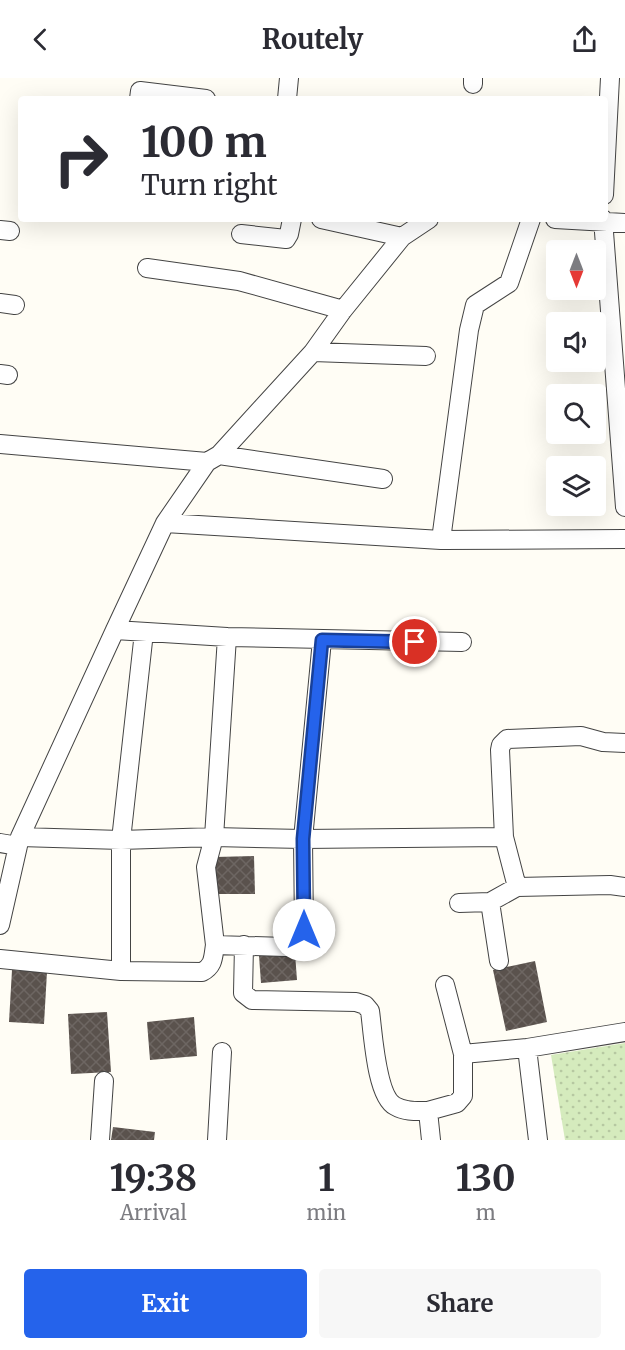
<!DOCTYPE html>
<html lang="en">
<head>
<meta charset="utf-8">
<style>
  body { margin:0; font-family:Merriweather,serif; background:#f7f7f7; color:#2b2b33; height:100vh; display:flex; flex-direction:column; font-size:22px; white-space:nowrap }
  * { box-sizing:border-box; margin:0 }
  p { font-size:20px; color:#7c7c81 }
  .icon { flex:none; width:33px; height:33px; fill:none; stroke:currentColor; stroke-width:2; stroke-linecap:round; stroke-linejoin:round }
  .map { position:relative; height:1062px; overflow:hidden }
  .sheet { display:flex; flex-direction:column; background:#fff; flex:1 }
  .sheet>* { flex:none }
  .guide { position:absolute; left:18px; top:18px; width:590px; height:126px; border-radius:6px; box-shadow:0 6px 24px #0002; background:#fff; color:#2b2b33; overflow:hidden }
  .needle { width:39px; rotate:180deg }
  .fabs { position:absolute; left:546px; top:162px; display:grid; gap:12px }
  .fabs a { display:grid; place-items:center; width:60px; height:60px; border-radius:6px; background:#fff; box-shadow:0 6px 24px #0002; font-size:30px }
  .pin { position:absolute; display:grid; place-items:center; width:51px; height:51px; color:#fff; margin:-26px; border:3px solid #fff; border-radius:50%; box-shadow:0 2px 6px #0007 }
  .me { position:absolute; width:66px; margin:-33px; rotate:0deg; stroke-linejoin:round; filter:drop-shadow(0 0 4px #0008) }
  .turn { display:flex; align-items:center; gap:21px; height:126px; padding:0 24px; font-size:27px }
  .turn .icon { width:78px; height:78px; stroke-width:2.5 }
  .turn b { display:block; font-size:42px; line-height:51px }
  .eta { display:flex; justify-content:space-evenly; align-items:center; height:102px; text-align:center }
  .eta b { font-size:36px; font-weight:700; line-height:42px }
  .button { display:flex; gap:12px; margin-top:auto; padding:12px 24px }
  .button a { flex:1; height:69px; border-radius:6px; background:#2563eb; color:#fff; font-size:24px; font-weight:700; line-height:69px; text-align:center }
  .button a+a { background:#f7f7f7; color:#2b2b33 }
  header { display:flex; justify-content:space-between; align-items:center; height:78px; padding:0 24px; background:#fff; font-size:27px; font-weight:700 }
  .map>svg:first-child { display:block }
  .park { fill:url(#park-dots) }
  .building { fill:url(#building-cross-hatch) }
  .lines { fill:none; stroke-linecap:round; stroke-linejoin:round }
  .minor-casing { stroke:#444; stroke-width:20 }
  .minor { stroke:#fff; stroke-width:18 }
  .route-casing { stroke:#184099; stroke-width:15 }
  .route { stroke:#2563eb; stroke-width:10 }
</style>
</head>
<body>
<header><svg class="icon" aria-label="back" viewBox="0 0 24 24"><path d="M15 5l-7 7 7 7"/></svg>Routely<svg class="icon" aria-label="share" viewBox="0 0 24 24"><path d="M12 15V3M7 8l5-5 5 5M5 13v7h14v-7"/></svg></header>
<div class="map">
<svg width="625" height="1062" viewBox="0 0 625 1062">
  <defs>
    <pattern id="park-dots" width="8" height="8" patternUnits="userSpaceOnUse" patternTransform="scale(1.5)"><rect width="8" height="8" fill="#d5ebbd"/><path d="M2 2h.1M6 6h.1" fill="none" stroke="#b6c8a1" stroke-width="1.8" stroke-linecap="round"/></pattern>
    <pattern id="building-cross-hatch" width="8" height="8" patternUnits="userSpaceOnUse" patternTransform="scale(1.5)"><rect width="8" height="8" fill="#5a524d"/><path d="M0 0l8 8M0 8l8-8" fill="none" stroke="#6d6662"/></pattern>
  </defs>
  <rect width="100%" height="100%" fill="#fffdf5"/>
  <!-- park -->
  <path class="park" d="M625 965V1062H565L551 977Z"/>
  <!-- building -->
  <path class="building" d="M254 778 255 816H216L215 779Z
    M295 875 297 902 261 905 259 878Z
    M535 883 547 944 506 953 493 892Z
    M12 892 47 894 44 946 9 944Z
    M107 934 111 994 71 996 68 936Z
    M194 939 197 978 150 982 147 944Z
    M113 1049 155 1054 154 1062H111Z"/>
  <g class="lines">
    <defs>
      <path id="minor" d="M473 0V6
        M139 21 140 13 206 21
        M287 21 289 0
        M604 117 610 0
        M321 141 402 159
        M555 141 625 145
        M603 141 625 429
        M0 152 10 153
        M241 156 286 161 289 156 292 141
        M147 190 239 203 343 232
        M0 225 15 227
        M313 274 426 278
        M0 296 8 297
        M0 366 207 384
        M219 377 383 401
        M165 445 441 462 625 461
        M441 462 469 252 475 227 509 205 531 141
        M115 552 227 559 462 564
        M227 559 214 759 206 789 215 867 286 869 298 863 304 852 303 761 322 562
        M20 759 121 762 214 759 303 761 504 759 517 809 490 824 459 825
        M504 759 500 672 501 667 507 661 581 658 603 664 625 665
        M0 765 18 768
        M517 809 610 807 625 809
        M490 824 499 883
        M0 847 20 759 115 552 165 445 207 384 219 377 313 274 343 232 402 159 429 141
        M244 867 243 915 252 922 356 924 365 927 370 933C373 954 376 1018 395 1028 405 1034 417 1033 428 1033L431 1062
        M0 881 121 893V762L144 554
        M121 893 202 894C214 888 213 879 215 867
        M445 907 463 976
        M527 970 538 1062
        M428 1033 457 1025 463 1018V976L527 970 625 954
        M100 1062 104 1003
        M217 1062 222 974"/>
    </defs>
    <!-- minor casing -->
    <use href="#minor" class="minor-casing"/>
    <!-- minor -->
    <use href="#minor" class="minor"/>
  </g>
  <g class="lines">
    <defs>
      <path id="route" d="M304 852 303 761 322 562 415 564"/>
    </defs>
    <!-- route casing -->
    <use href="#route" class="route-casing"/>
    <!-- route -->
    <use href="#route" class="route"/>
  </g>
</svg>
<div class="fabs">
<a><svg class="needle" viewBox="-14 -14 28 28"><path d="M0-13l5 13h-10z" fill="#e53935"/><path d="M0 13l5-13h-10z" fill="#7c7c81"/></svg></a>
<a><svg class="icon" aria-label="sound" viewBox="0 0 24 24"><path d="M4 9h4l5-4v14l-5-4H4zM17 9q2 3 0 6"/></svg></a>
<a><svg class="icon" aria-label="search" viewBox="0 0 24 24"><circle cx="10" cy="10" r="6"/><path d="M15 15l6 6"/></svg></a>
<a><svg class="icon" aria-label="layers" viewBox="0 0 24 24"><path d="M12 4l9 5-9 5-9-5zM3 14l9 5 9-5"/></svg></a>
</div>
<div class="pin" style="left:415px;top:564px;background:#d93025"><svg class="icon" aria-label="arrive" viewBox="0 0 24 24"><path d="M6 21V4h12l-3 4 3 4H6"/></svg></div>
<svg class="me" style="left:304px;top:852px" viewBox="-20 -20 40 40"><circle r="19" fill="#fff"/><path d="M0-13L10 11 0 6-10 11z" fill="#2563eb"/></svg>
<div class="guide">
<div class="turn"><svg class="icon" aria-label="right" viewBox="0 0 24 24"><path d="M7 20v-9h11M14 6l5 5-5 5"/></svg><div><b>100 m</b>Turn right</div></div>
</div>
</div>
<section class="sheet">
<div class="eta">
<div><b>19:38</b><p>Arrival</p></div>
<div><b>1</b><p>min</p></div>
<div><b>130</b><p>m</p></div>
</div>
<div class="button"><a>Exit</a><a>Share</a></div>
</section>
</body>
</html>
